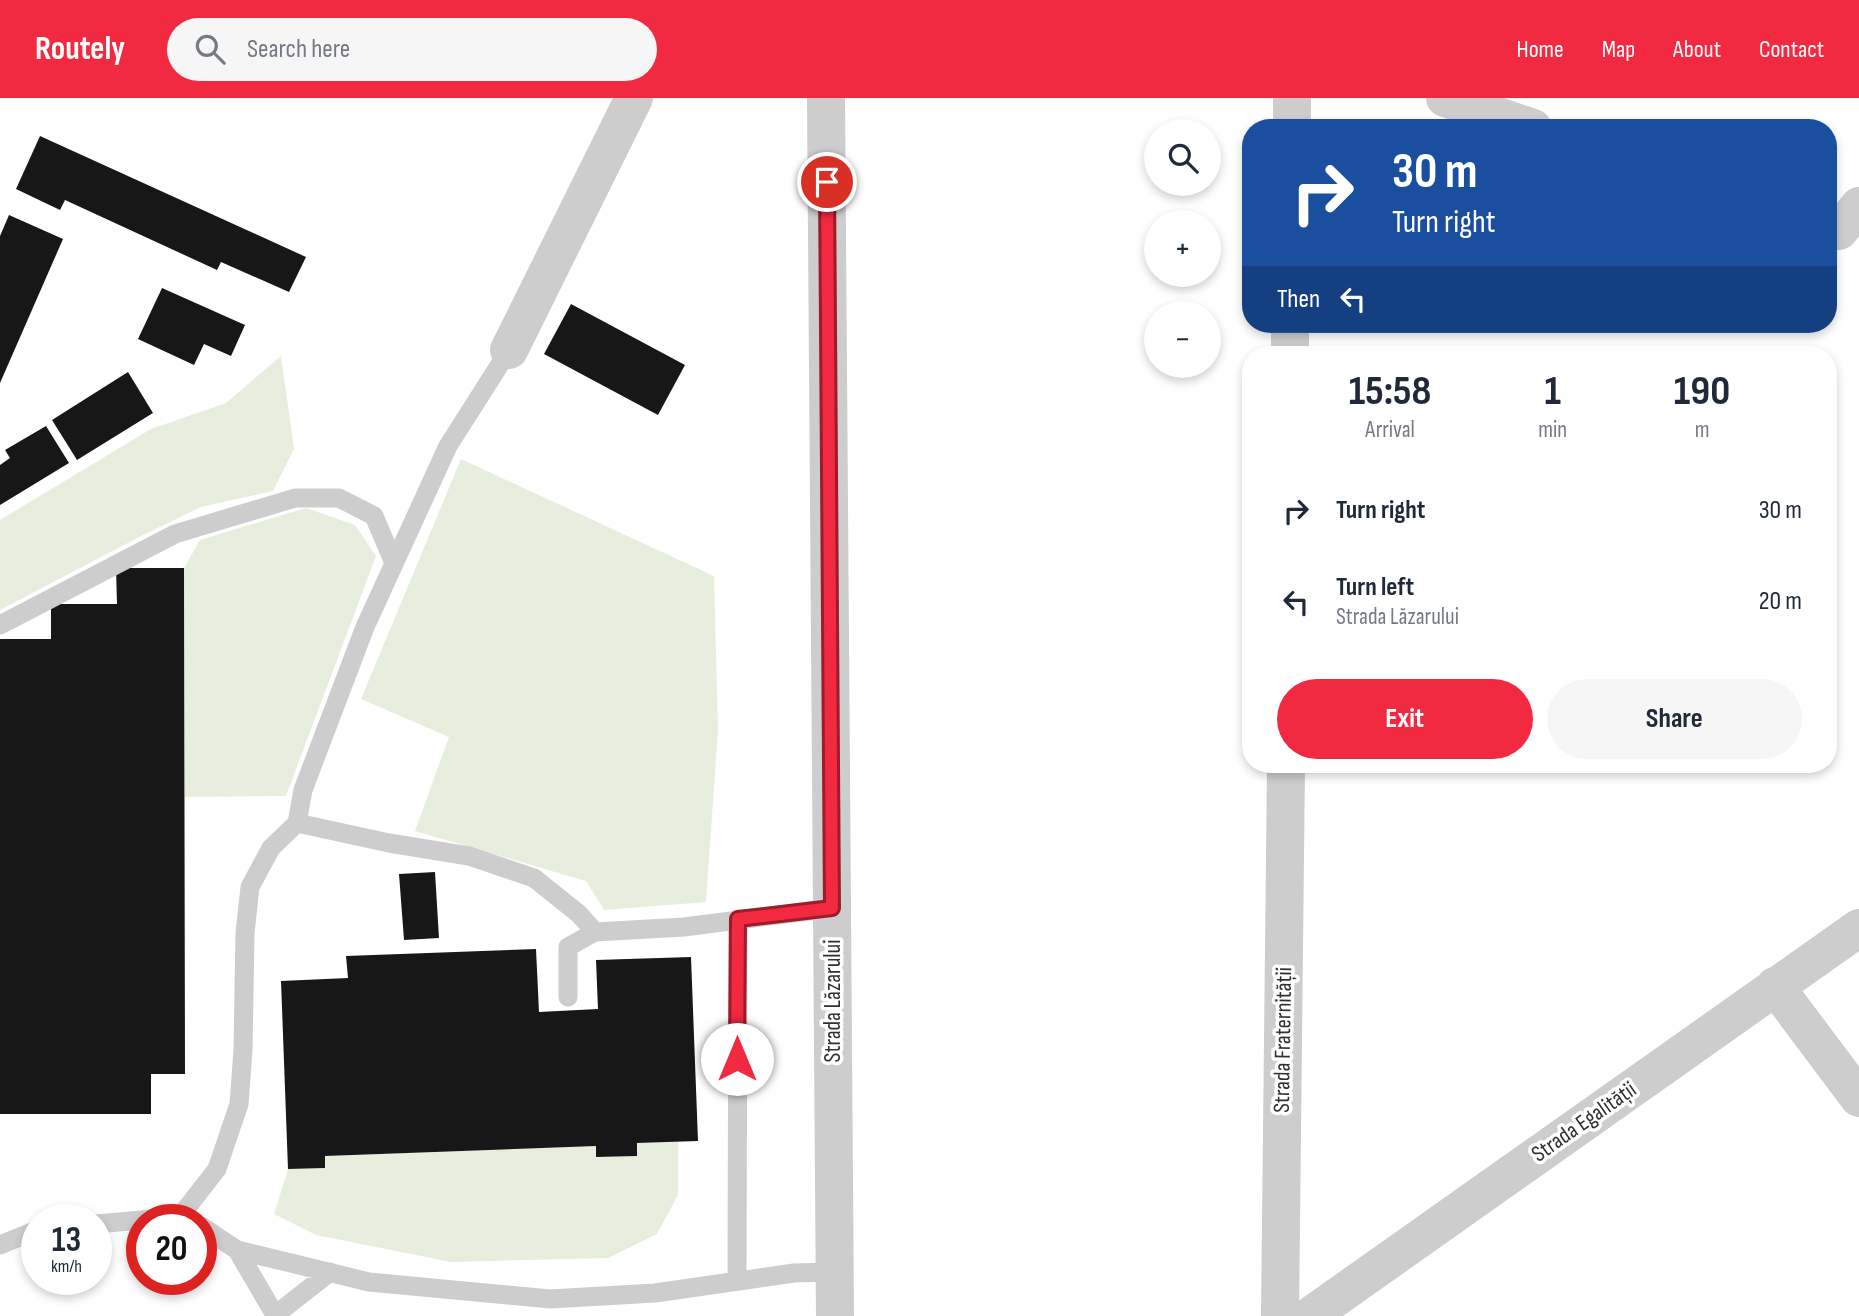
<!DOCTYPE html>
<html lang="en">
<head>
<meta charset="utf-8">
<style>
  body { margin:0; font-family:"Sofia Sans Condensed",sans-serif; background:#f6f6f7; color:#1f2937; height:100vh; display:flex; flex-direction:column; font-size:26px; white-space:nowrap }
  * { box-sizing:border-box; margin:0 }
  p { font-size:23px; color:#747a83 }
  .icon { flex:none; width:38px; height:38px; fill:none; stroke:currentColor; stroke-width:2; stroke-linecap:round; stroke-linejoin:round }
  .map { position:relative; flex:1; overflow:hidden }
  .sheet { position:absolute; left:1242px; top:248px; width:595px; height:427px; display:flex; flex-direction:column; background:#fff; border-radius:28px; box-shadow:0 4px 10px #0003 }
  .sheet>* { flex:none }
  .hud { position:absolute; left:1242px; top:21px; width:595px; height:214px; border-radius:28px; box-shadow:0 4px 10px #0003; background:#1a4fa0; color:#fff; overflow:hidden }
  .buttons { position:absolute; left:1144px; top:21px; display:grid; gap:14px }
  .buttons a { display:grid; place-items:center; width:77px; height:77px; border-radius:50%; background:#fff; box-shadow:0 4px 10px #0003; font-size:35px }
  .speed { position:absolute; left:21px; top:1106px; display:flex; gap:14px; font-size:35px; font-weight:700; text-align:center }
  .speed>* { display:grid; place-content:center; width:91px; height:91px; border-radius:50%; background:#fff; box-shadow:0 4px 10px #0003; line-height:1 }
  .speed small { font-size:18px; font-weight:400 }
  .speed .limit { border:10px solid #d22; background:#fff; color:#111 }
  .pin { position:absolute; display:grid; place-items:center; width:60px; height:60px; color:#fff; margin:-30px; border:4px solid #fff; border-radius:50%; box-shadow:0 2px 7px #0007 }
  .me { position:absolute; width:77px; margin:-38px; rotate:0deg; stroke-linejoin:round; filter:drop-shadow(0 0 5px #0008) }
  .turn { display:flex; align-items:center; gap:24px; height:147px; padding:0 35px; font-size:32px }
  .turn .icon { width:91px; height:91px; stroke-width:2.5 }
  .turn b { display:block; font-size:49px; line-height:60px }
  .then { display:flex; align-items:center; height:66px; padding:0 35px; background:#0003; gap:14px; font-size:26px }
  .eta { display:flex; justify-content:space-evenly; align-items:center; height:119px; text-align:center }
  .eta b { font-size:42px; font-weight:700; line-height:49px }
  .primary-button { display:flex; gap:14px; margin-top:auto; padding:14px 35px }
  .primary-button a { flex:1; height:80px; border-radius:42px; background:#f12941; color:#fff; font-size:28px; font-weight:700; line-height:80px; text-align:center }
  .primary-button a+a { background:#f6f6f7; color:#1f2937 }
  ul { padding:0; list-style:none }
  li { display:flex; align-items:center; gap:21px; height:91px; padding:0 35px }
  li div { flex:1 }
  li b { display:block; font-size:26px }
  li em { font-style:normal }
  header { display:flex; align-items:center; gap:42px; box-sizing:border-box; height:98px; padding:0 35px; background:#f12941; color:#fff }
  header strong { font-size:33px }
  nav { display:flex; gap:38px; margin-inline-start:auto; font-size:24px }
  .search { width:490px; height:63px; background:#f6f6f7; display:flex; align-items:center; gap:18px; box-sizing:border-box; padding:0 24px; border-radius:38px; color:#747a83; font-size:26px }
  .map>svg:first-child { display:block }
  .green { fill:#e7eede }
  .building { fill:#171717 }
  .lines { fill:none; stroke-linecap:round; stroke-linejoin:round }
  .service { stroke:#cdcdcd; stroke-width:19 }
  .minor { stroke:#cdcdcd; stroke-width:38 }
  .tertiary { stroke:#cdcdcd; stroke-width:38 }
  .route-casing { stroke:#9d1b2a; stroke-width:18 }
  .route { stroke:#f12941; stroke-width:12 }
  .labels { text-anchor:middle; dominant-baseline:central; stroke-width:7; stroke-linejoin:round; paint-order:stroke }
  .street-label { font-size:23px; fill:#303030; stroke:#fff }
</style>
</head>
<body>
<header>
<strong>Routely</strong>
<div class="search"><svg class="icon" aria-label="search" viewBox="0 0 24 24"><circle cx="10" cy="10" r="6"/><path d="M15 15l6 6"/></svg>Search here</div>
<nav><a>Home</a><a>Map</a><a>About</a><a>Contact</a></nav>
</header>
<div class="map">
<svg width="1859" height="1218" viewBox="0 0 1859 1218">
  <rect width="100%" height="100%" fill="#fff"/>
  <!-- green -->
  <path class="green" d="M281 258 294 351 273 393 201 409 143 437 0 512V422L151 331 226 305Z
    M461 361 714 478 718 631 706 804 604 812 586 783 415 733 449 639 361 601Z
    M306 410 355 427 376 458 286 698 185 699 184 470 200 442Z
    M678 1044V1097L657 1136 608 1160 451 1164 316 1137 274 1116 288 1071 325 1070V1058L596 1048V1059L637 1058V1045Z"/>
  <!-- building -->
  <path class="building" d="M40 38 306 159 289 194 221 164 217 172 65 102 60 112 16 91Z
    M9 117 63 141 0 285V138Z
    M162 190 245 227 231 258 204 246 194 267 138 241Z
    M571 206 685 267 658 317 544 256Z
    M128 274 153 315 77 362 52 322Z
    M46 328 69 365 0 407V367L10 360 5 352Z
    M116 470H184L185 976H151V1016H0V541H51V506H117Z
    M435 774 439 840 404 842 399 776Z
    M536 851 539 914 598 911 596 862 691 859 698 1043 637 1045V1058L596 1059V1048L325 1058V1070L288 1071 281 883 348 880 346 858Z"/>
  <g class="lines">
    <!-- service -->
    <path class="service" d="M0 527 175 436 295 400H339L374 418 394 465
      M297 725 389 745 469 758 534 780 579 816 595 834 684 829 832 810
      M568 899V849L595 834
      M142 1122 182 1116 217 1071 239 1006 243 952 245 835 250 789 271 750 297 725 303 692 365 529 448 348 509 252
      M96 1126 142 1122
      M201 1128 237 1152 369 1184 550 1201 655 1195 794 1175 834 1174
      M0 1147 37 1132
      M237 1152 275 1217
      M737 1183 738 821
      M274 1218 330 1174"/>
    <!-- minor -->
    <path class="minor" d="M1292 30V0
      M509 252 634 0
      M1290 257V226
      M1775 888 1859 1000
      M1280 1218 1286 667
      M1310 1218 1859 830"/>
    <!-- tertiary -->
    <path class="tertiary" d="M826 0 835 1218
      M1445 0 1533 30
      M1829 129 1839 133 1859 108"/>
  </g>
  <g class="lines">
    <defs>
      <path id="route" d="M737 961 738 821 832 810 827 84"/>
    </defs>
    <!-- route casing -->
    <use href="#route" class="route-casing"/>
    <!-- route -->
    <use href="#route" class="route"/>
  </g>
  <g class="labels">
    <!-- street labels -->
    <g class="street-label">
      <text transform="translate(833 903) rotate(-90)">Strada Lăzarului</text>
      <text transform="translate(1283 942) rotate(-89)">Strada Fraternității</text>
      <text transform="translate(1584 1024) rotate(-35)">Strada Egalității</text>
    </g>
  </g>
</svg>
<div class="buttons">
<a><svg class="icon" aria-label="search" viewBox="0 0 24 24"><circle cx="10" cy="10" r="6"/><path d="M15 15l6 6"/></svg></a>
<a>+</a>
<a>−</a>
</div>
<div class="speed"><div>13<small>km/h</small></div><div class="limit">20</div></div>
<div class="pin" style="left:827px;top:84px;background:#d93025"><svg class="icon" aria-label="arrive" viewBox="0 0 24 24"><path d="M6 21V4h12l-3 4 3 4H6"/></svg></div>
<svg class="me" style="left:737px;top:961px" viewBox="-20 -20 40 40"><circle r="19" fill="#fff"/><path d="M0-13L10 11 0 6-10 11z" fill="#f12941"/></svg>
<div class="hud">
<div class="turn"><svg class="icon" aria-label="right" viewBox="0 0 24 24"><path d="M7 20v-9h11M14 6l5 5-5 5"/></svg><div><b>30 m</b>Turn right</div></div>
<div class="then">Then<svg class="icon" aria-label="left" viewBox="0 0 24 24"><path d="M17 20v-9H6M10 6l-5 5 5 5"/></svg></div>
</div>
<section class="sheet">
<div class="eta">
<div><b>15:58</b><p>Arrival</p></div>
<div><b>1</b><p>min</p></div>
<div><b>190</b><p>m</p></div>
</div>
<ul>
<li><svg class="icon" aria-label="right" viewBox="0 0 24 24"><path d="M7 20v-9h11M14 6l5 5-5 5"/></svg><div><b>Turn right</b></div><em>30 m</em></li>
<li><svg class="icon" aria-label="left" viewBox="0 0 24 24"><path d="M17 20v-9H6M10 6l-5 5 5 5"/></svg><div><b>Turn left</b><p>Strada Lăzarului</p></div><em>20 m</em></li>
</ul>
<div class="primary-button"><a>Exit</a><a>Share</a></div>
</section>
</div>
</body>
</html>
